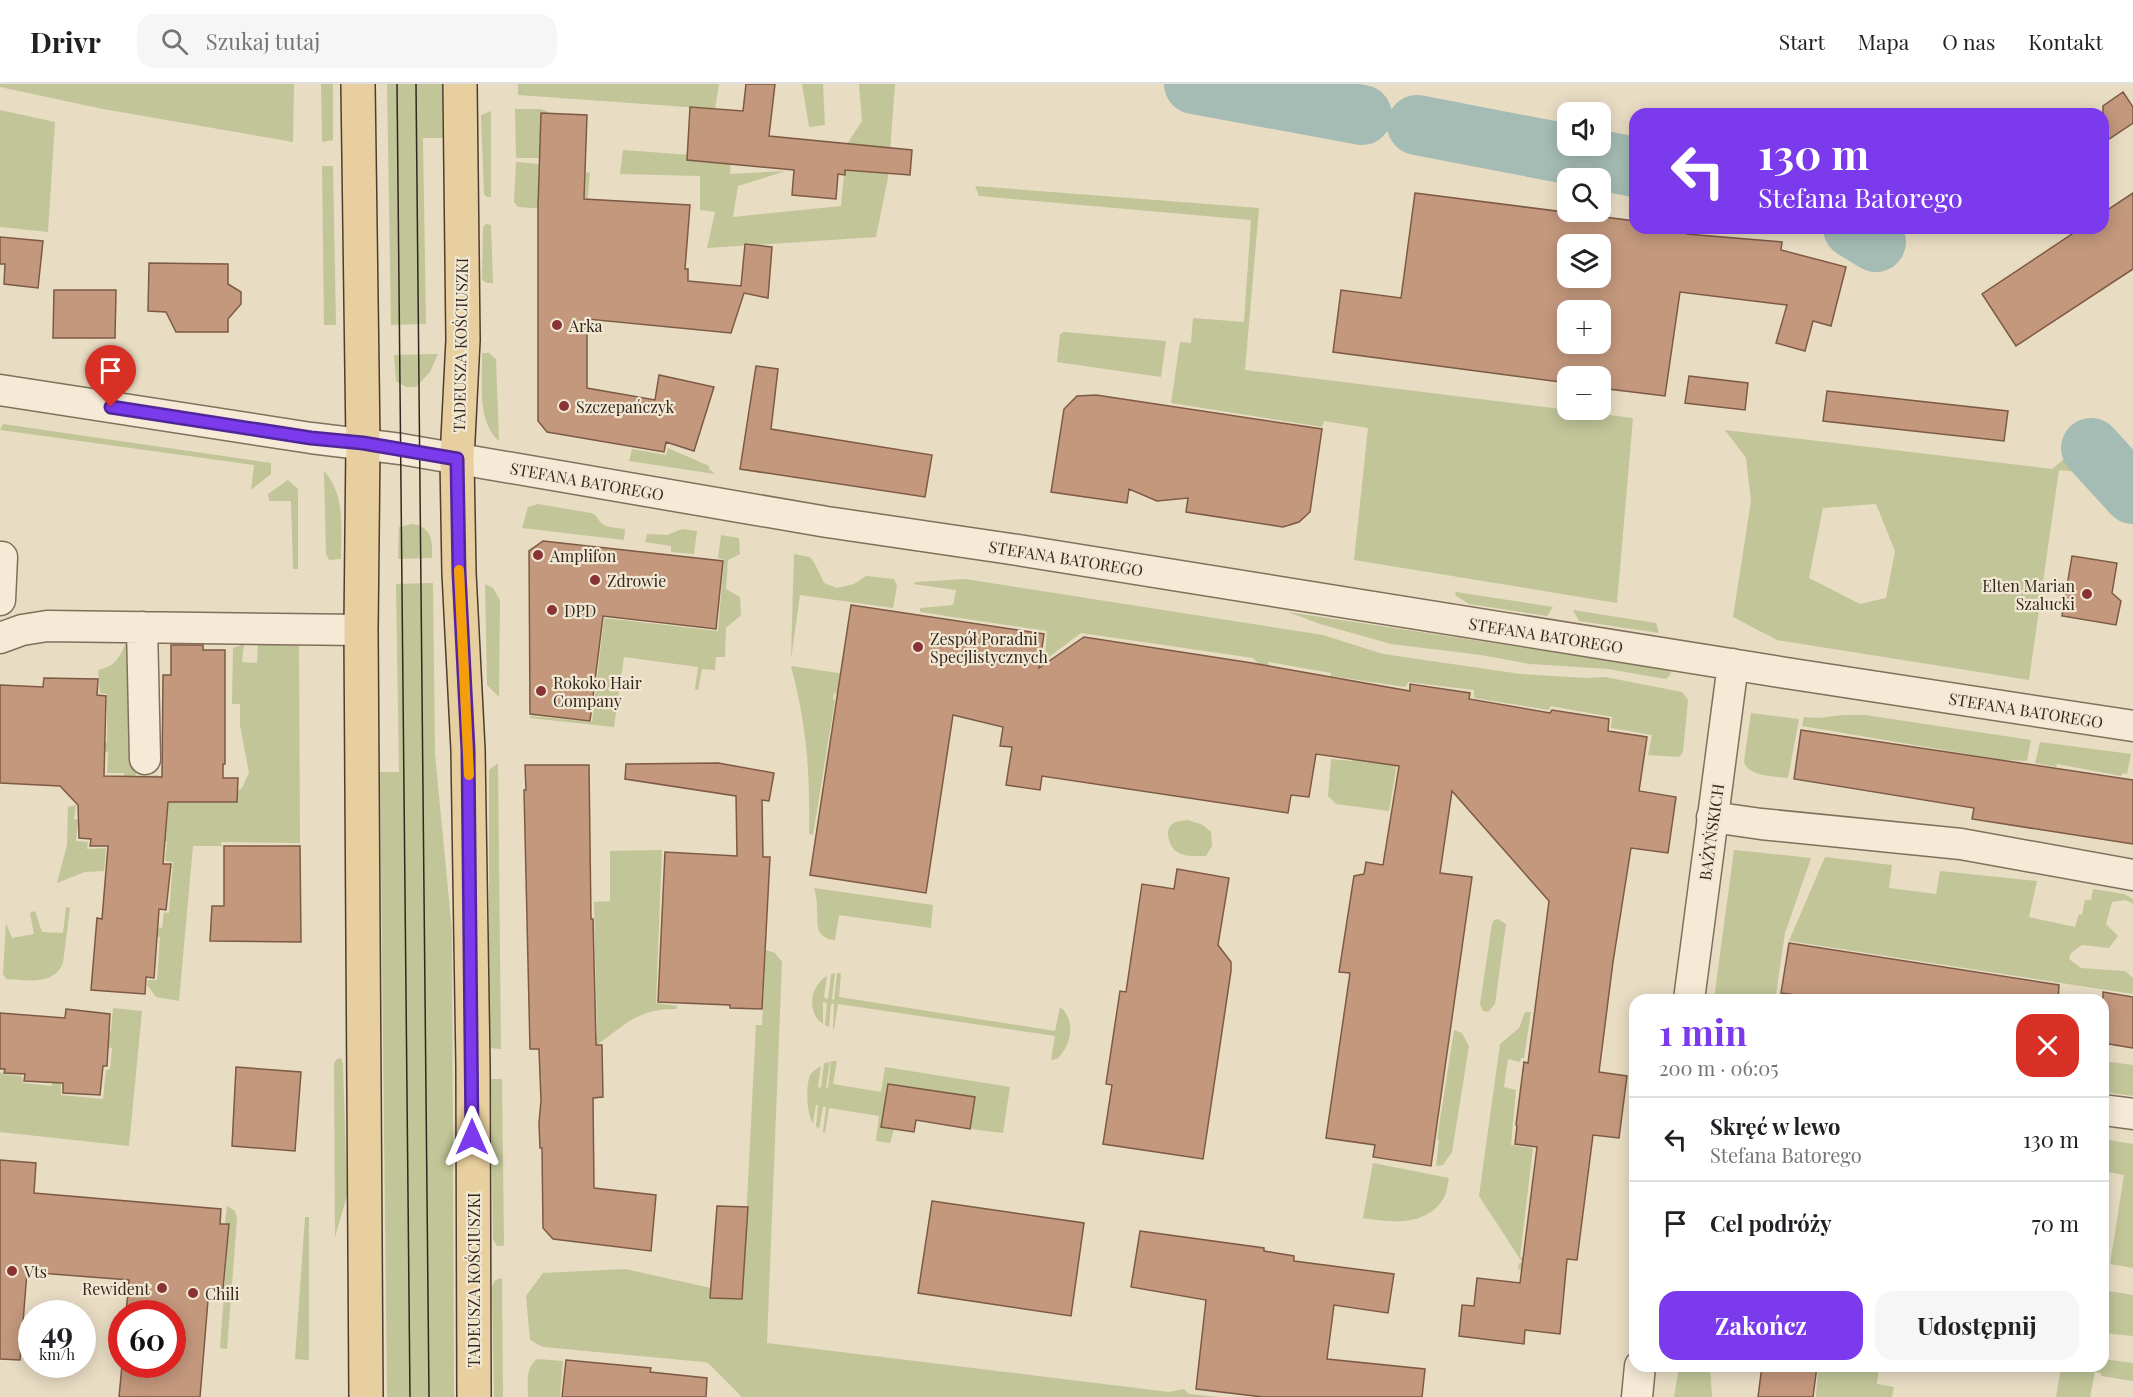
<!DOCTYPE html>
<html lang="pl">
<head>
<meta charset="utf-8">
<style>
  body { margin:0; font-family:"Playfair Display",serif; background:#f6f6f6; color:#202124; height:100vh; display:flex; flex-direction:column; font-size:22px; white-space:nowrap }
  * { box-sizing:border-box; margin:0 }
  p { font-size:20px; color:#757577 }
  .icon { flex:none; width:33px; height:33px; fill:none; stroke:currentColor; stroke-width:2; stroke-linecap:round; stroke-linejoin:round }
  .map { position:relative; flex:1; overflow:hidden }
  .side { position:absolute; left:1629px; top:910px; width:480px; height:378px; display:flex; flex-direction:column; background:#fff; border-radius:18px; box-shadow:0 3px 15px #0003 }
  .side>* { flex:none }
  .hud { position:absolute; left:1629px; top:24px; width:480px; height:126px; border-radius:18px; box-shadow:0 3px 15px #0003; background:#7c3aed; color:#fff; overflow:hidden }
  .buttons { position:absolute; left:1557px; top:18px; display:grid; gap:12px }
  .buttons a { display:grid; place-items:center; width:54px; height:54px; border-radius:12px; background:#fff; box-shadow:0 3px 15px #0003; font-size:30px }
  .speed { position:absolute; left:18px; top:1216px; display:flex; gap:12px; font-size:30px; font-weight:700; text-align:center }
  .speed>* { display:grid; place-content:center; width:78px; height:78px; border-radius:50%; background:#fff; box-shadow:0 3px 15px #0003; line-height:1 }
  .speed small { font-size:15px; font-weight:400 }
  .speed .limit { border:9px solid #d22; background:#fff; color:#111 }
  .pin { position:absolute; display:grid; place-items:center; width:51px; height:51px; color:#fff; margin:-62px -26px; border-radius:50% 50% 50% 0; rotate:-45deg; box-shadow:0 0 6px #0007 }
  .pin .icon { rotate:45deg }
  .me { position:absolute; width:66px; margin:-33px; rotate:0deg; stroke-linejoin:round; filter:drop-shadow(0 0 4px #0008) }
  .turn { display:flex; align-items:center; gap:21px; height:126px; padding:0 30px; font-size:27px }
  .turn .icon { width:78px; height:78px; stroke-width:2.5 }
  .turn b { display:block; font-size:42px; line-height:51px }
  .round { display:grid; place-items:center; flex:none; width:63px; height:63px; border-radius:18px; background:#f6f6f6 }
  .head { display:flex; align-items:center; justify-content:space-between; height:102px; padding:0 30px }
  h1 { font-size:36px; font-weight:700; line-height:45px; color:#7c3aed }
  .action { display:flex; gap:12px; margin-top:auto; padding:12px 30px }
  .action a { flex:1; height:69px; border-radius:18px; background:#7c3aed; color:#fff; font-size:24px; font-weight:700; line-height:69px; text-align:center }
  .action a+a { background:#f6f6f6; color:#202124 }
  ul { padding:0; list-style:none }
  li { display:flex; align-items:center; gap:18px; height:84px; padding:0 30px; border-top:2px solid #e0e0e0 }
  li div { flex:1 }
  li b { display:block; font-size:22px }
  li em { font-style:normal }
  header { display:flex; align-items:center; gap:36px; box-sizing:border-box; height:84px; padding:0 30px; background:#fff; border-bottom:2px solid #e0e0e0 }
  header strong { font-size:28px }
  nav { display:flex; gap:33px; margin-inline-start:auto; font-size:21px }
  .search { width:420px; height:54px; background:#f6f6f6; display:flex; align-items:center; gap:15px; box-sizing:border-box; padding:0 21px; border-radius:18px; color:#757577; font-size:22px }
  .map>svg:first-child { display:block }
  .green { fill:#c1c598; fill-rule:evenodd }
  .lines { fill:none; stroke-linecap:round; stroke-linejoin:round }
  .river { stroke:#a5bcb5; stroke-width:60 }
  .building { fill:#c3987d; stroke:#7d5a44; stroke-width:1.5; fill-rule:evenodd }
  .street-casing { stroke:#816f5c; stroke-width:33 }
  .primary-casing { stroke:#4f3e30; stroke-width:36 }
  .street { stroke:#f4ead5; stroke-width:30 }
  .primary { stroke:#e8cf9f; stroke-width:33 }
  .tram { stroke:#32281e; stroke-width:1.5 }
  .route-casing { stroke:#51269a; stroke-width:15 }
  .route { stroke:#7c3aed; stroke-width:10 }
  .slow { stroke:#f59e0b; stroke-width:10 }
  .poi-dot { fill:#893335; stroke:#f1e7d2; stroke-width:2 }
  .labels { text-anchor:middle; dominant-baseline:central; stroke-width:4.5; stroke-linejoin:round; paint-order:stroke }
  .poi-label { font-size:16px; fill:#32281e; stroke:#f1e7d2; text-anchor:start }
  .street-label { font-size:16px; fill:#32281e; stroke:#f1e7d2 }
</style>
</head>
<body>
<header>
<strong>Drivr</strong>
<div class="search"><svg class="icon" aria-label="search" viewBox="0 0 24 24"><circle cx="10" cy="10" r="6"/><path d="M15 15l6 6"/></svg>Szukaj tutaj</div>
<nav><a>Start</a><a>Mapa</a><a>O nas</a><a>Kontakt</a></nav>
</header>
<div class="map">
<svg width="2133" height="1313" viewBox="0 0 2133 1313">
  <rect width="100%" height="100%" fill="#e8dcc3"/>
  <!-- green -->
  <path class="green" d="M0 0H294L293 58 103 25 0 3Z
    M321 0H333V56L322 58Z
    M387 0H442L443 54H423L426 240 391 241Z
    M518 0H719L715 25 518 11Z
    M802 0H823L825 41 809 43Z
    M859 0H895L888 94 876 153 707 164 715 128 700 126V92L620 90 623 66 704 72 733 35 730 90 786 87 738 102 733 133 841 122 847 60 862 37Z
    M515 25H541L553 30H541L539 74H516Z
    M0 26 55 38 48 148 0 143Z
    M491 27V113H487L484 110 481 31Z
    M516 78 539 80 538 123 584 125 586 88 590 89 587 124 578 127 518 123 514 118Z
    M322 82H333L336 241H324Z
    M975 102 1259 124 1245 286 1633 334 1617 519 1354 476 1368 344 1324 337 1322 343 1171 319 1180 258 1191 259 1193 234 1244 238 1251 136 979 112Z
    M486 140 491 141 493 199H487L482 196 483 143Z
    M1064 248 1166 257 1161 293 1057 278 1060 250Z
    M482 269H489L496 275 499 357C476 336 483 298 482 269Z
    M438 270 430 288 416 303H406L396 297 394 271Z
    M3 340 271 379V390L251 406 254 381 0 346Z
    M1725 346 2052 385 2089 355 2133 407V434L2121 410 2089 389 2059 386 2029 596 1777 556 1733 533 1751 417 1746 374ZM1876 420 1895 467 1886 514 1860 520 1809 494 1823 424Z
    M668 364 709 382V385L715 390 629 377 632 365 666 371Z
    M324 387C346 411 341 446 341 475L329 476 326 470Z
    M288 396 298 405V485H293L291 417H269L268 410Z
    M538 420 591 429C597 431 597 434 601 439 608 444 617 444 625 445L624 456 522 444 528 423Z
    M412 440C432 442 433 458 432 474L398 475 399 443Z
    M682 445 697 447 694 470 671 468V462L645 458 647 450 667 451Z
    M721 451 739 454 740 470 728 476 726 505 740 513 741 531 726 544 725 573H716L715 586 702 585 698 606 695 605 698 583 624 573 614 643 530 634V632L592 638 604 534 718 547 724 476 718 474Z
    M794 470 810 473 815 480 824 499 837 504 854 500 866 492 894 495 897 502 893 524 800 511 791 575Z
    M965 495 1323 551 1383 570 1521 590 1585 594 1605 593 1682 608 1688 616 1683 668 1679 673 1648 671 1652 651 1611 644 1612 633 1550 622 1549 626 1474 614V606L1408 598 1406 603 1331 592V589L1269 578 1266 587 1253 574 1081 549 1049 573 1045 572 1047 547 920 528V524L953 521 956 506 913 500 916 498Z
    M433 499 435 670 452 847 454 1313H387L380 688H399L396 500Z
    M485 500 493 504 500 516 499 613 487 601Z
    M1456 508 1553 523 1547 532 1469 520 1455 511Z
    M1573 526 1656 539 1659 549 1579 537Z
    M1288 528 1671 586 1670 591 1666 595 1608 585 1530 580 1481 571 1391 560 1320 540Z
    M135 556 136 692 158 691 159 718H223L242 704 249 689 240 641V620H232L233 564 244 560 242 578 257 579 258 560H299L300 759 221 758 222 762H193L179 917 156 913 147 901 148 896H157L160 853 153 852V843L162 844 164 828 169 829 173 778 165 777 167 757 134 758 124 711V689H107L108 668 99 667 101 659 107 658V610L100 609 98 586C117 582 119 573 127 557Z
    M791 582 912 600 910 621 834 609 833 615 835 616 813 751 809 750C810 687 807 643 791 582Z
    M1751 629 1799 635 1788 694C1774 692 1749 693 1744 678Z
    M1842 631H1865L2031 656 2027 677 2003 676 1802 642 1804 633 1819 634Z
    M2040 658 2131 670 2127 690 2123 689 2121 692 2057 680 2056 683 2035 679Z
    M1355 661 1399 667 1389 727 1336 720 1328 712 1331 675 1352 677Z
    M498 679 501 965 489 964V686Z
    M76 721 74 735 78 736 76 757 88 758 87 765 106 764 104 787 85 788 57 799 67 761 68 723Z
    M1188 736 1203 741 1211 748 1212 762 1206 772C1197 772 1185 773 1177 768 1169 763 1163 745 1174 739 1177 737 1184 737 1188 736Z
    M662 766 656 919 677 922 676 925C638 924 624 942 594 963L589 951 597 950 594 818 610 817V767Z
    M1734 766 1811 774 1785 849 1776 910 1742 916H1716L1714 915Z
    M1825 773 1892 781 1889 804 1936 810 1940 787 2037 797 2029 833 2075 843 2079 830 2082 831 2085 816H2091L2093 805 2124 810 2133 815V820L2126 816 2112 818 2106 840 2118 852 2109 864 2082 861 2071 869 2069 875 2081 884 2125 887 2133 894V910L1789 857Z
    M814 804 933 821 931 844 839 831 835 856C814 854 818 839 817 823 817 816 816 810 814 804Z
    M66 823 70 824 63 879C54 902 26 896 6 895L3 890 6 839 12 854 34 850 30 829 35 827 42 848 63 849Z
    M1498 835 1506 840 1495 920 1488 928 1483 927 1480 920 1492 840 1494 836Z
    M766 866 775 869 782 878 767 1259 1169 1308 1184 1305 1189 1310 1218 1313H742L708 1279 704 1278 543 1263 530 1256 526 1212 543 1189 625 1185 711 1204 710 1214 742 1215 756 941H762Z
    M835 889 832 915 834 916 837 889H841L839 913 1055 947 1060 923C1077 936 1071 962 1057 975L1051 976 1055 952 838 920 834 945H833L834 920H831L829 943 825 941 827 919 823 918V940C806 928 810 902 827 892L824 913 828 915 831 890Z
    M113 924 142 927 129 1062 0 1048V988L3 990 22 992 23 999 52 1002V998L61 999V1011L103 1015 106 986 110 985 112 964 104 963 105 948 111 947Z
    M1525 928H1531L1524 974H1521L1520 978 1508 975 1504 1003 1516 1006 1511 1061 1533 1064 1520 1173 1570 1179 1542 1186 1518 1185 1519 1180 1522 1178 1479 1112 1500 960 1519 944Z
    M1454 946 1462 949 1469 962 1452 1068 1443 1081 1436 1082 1439 1056 1437 1055Z
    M341 974 343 980 347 1112 335 1153 334 979 337 975Z
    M831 977H837L833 1000 881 1008 885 983 1010 1003 1003 1049 970 1045 975 1014 881 1043 894 1046 890 1059 876 1057 879 1032 829 1024 825 1049 823 1048 826 1023H823L819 1045 816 1042 818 1021H816L813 1039C806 1030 806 1001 810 991 813 987 817 984 821 982L818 1003 821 1004 824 979 830 978 826 1003 828 1004Z
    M2103 977 2133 981V1012L2103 1008Z
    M491 995H502L504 1162H497L493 1155Z
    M2103 1055 2133 1060V1184L2110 1180 2124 1091 2103 1087Z
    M1373 1079 1449 1094C1447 1101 1447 1111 1442 1117 1423 1143 1390 1138 1363 1134Z
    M227 1122 235 1127 237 1135 227 1265 220 1264 229 1141 225 1140Z
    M305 1133H309V1276L295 1275Z
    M502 1194 503 1313H494L492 1203 495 1196Z
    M2109 1207 2133 1211V1252L2103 1249V1210Z
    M537 1275 563 1277 560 1313H528C528 1298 525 1285 537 1275Z
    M2103 1275 2133 1279V1297L2101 1292V1289L2095 1288 2090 1313H2056L2061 1283 2103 1282Z
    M1679 1283H1710L1712 1313H1674Z
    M1818 1283H1879L1877 1300 1894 1303 1892 1313H1816Z"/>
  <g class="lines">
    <!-- river -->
    <path class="river" d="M1194 0 1362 31
      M1417 41 1635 83
      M1853 144 1876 158
      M2091 364 2133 410"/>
  </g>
  <!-- building -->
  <path class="building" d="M746 0H775L769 52 912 66 910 91 845 86V91L838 90 836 115 792 111 794 86 687 76 690 23 743 27Z
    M2123 8 2133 23V39L2103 59V22Z
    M541 29 587 31 584 115 690 121 685 185H688V197L741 202 745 160 772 163 768 214 744 209 731 249 587 235V304L655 316 659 291 714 303 694 367 666 358 664 368 547 348 538 337V123Z
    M1415 109 1635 137V144H1688L1687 150 1782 158 1781 166 1846 183 1831 242 1813 237 1805 267 1776 259 1787 221 1680 208 1665 312 1600 304V292H1568V299L1333 268 1341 206 1401 214ZM1568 160H1600V194H1568ZM1568 226H1600V260H1568Z
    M2133 109V185L2016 262 1982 210 2081 144H2103V129Z
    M0 153 43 157 38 204 4 200 5 180H0Z
    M149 179 228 180V200L241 208V220L228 235V248H176L166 228 148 227Z
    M54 206H116L115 254H53Z
    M756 282 778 285 771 345 932 371 925 413 740 385Z
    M1689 292 1748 299 1745 326 1685 319Z
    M1827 307 2008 327 2004 357 1823 337Z
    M1096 311 1322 345 1310 428 1299 438 1283 443 1186 428 1188 414 1157 417 1129 405 1127 419 1051 408 1064 325 1077 312Z
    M543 457 723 477 716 545 603 532 590 637 530 630 529 467Z
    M2072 472 2117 479 2112 509 2121 517 2116 541 2062 532Z
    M851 521 1044 550 1039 584 1084 553 1252 579 1410 607V600L1470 609 1469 615 1550 629 1552 626 1609 635 1608 647 1647 653 1639 707 1676 713 1668 769 1631 764 1613 878 1599 988 1627 992 1619 1054 1593 1051 1577 1176 1567 1175 1560 1250 1525 1246 1524 1260 1459 1252 1462 1221 1474 1222 1477 1194 1520 1199 1537 1063 1515 1060 1517 1042 1516 1041 1524 978 1528 979 1549 817 1452 707 1440 789 1472 793 1431 1082 1373 1073 1375 1061 1326 1054 1350 889 1339 888 1354 792 1364 790 1366 778 1383 781 1399 682 1316 670 1309 713 1291 711 1288 729 1042 692 1040 706 1006 701 1012 663 1000 662 1003 643 953 631 926 809 810 791Z
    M171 561H203V566H225V680H223V694H238L237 718H168L163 780H171L166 826 159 825 154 894 146 893 145 910 91 906 97 834 102 835 108 762H90L91 755 79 754 78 721 60 702 0 699V601L43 603 44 594 98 595 97 611 106 612 104 692 162 693 163 591H171Z
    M1801 646 2133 696V760L1972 735 1974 724 1794 695Z
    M718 679 774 689 769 717 762 716 763 773H770L762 925 730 924V921L658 918 665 768 737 772 736 712 625 695 626 680Z
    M525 681H589L591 835H593L596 961H602L603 1013 593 1014 594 1104 656 1111 651 1167 553 1155 543 1144 542 1064H540L539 1039 541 1017 539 965H530L524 706H526Z
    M224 762H300L301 858 210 857 212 822H224Z
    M1177 785 1229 794 1218 861 1231 878V887L1203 1075 1103 1060 1112 1001 1106 1000 1120 907 1126 908 1142 800 1174 805Z
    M1789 859 2059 901 2058 916H1834L1781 909Z
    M2103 908 2133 913V964L2103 959Z
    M66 925 110 930 107 982H103L100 1011 63 1009V999L24 997 25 990 4 989 5 985H0V929L65 934Z
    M236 983 301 988 295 1067 232 1062Z
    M888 1000 975 1013 970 1045 916 1036 914 1048 881 1043Z
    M0 1076 36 1079 34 1109 221 1125 220 1140H229L223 1205 209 1204 200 1313H119L122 1281H172V1230H126L129 1196 27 1188 20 1276 0 1275Z
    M932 1117 1084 1139 1071 1232 918 1209Z
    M717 1122 748 1123 742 1215 710 1214Z
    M1140 1147 1264 1164V1167L1294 1172V1177L1394 1190 1388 1229 1334 1221 1327 1275 1425 1285 1422 1313H1263L1196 1305 1206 1216 1131 1203Z
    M566 1276 651 1284 650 1288 707 1294 706 1313H562Z
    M1762 1282H1817L1813 1313H1758Z"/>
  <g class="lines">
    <defs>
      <path id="street" d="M0 306 311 354 401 365 827 438 1011 465 1786 589 2133 642
        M0 516 2 473
        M142 543 145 675
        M0 554 22 546 47 542 361 546
        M1712 733 1761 740 1961 760 2133 791
        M1689 916 1733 580
        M2103 1026 2133 1030
        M1637 1313 1640 1282"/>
      <path id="primary" d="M358 0 363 359 361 546 366 1313
        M460 0 463 256 457 375 459 489 468 666 473 982 474 1313"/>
    </defs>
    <!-- street casing -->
    <use href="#street" class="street-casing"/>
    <!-- primary casing -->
    <use href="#primary" class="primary-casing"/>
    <!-- street -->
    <use href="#street" class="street"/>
    <!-- primary -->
    <use href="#primary" class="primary"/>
    <!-- tram -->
    <path class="tram" d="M397 0 410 1313
      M416 0 429 1313"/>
  </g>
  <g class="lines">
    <defs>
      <path id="route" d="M111 323 311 354 363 359 457 375 459 489 468 666 472 1053"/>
    </defs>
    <!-- route casing -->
    <use href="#route" class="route-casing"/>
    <!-- route -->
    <use href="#route" class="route"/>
    <!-- slow -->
    <path class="slow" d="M459 486 469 691"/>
  </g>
  <!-- markers -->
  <g class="poi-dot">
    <circle cx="557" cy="241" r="6"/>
    <circle cx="564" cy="322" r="6"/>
    <circle cx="538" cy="471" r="6"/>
    <circle cx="595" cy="496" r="6"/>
    <circle cx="2087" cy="510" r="6"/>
    <circle cx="552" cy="526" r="6"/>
    <circle cx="918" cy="563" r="6"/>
    <circle cx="541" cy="607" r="6"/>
    <circle cx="12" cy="1187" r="6"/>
    <circle cx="162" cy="1204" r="6"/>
    <circle cx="193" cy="1209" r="6"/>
  </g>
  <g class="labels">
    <!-- poi labels -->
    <g class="poi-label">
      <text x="569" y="241">Arka</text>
      <text x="576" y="322">Szczepańczyk</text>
      <text x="550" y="471">Amplifon</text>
      <text x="607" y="496">Zdrowie</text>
      <text x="2075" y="501" text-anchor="end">Elten Marian<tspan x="2075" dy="18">Szalucki</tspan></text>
      <text x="564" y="526">DPD</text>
      <text x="930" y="554">Zespół Poradni<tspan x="930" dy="18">Specjlistycznych</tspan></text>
      <text x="553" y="598">Rokoko Hair<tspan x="553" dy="18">Company</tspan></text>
      <text x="24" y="1187">Vts</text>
      <text x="150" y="1204" text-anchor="end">Rewident</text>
      <text x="205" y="1209">Chili</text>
    </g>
    <!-- street labels -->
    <g class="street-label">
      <text transform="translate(460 261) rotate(-89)">TADEUSZA KOŚCIUSZKI</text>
      <text transform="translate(587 397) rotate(10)">STEFANA BATOREGO</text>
      <text transform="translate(1066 474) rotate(9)">STEFANA BATOREGO</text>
      <text transform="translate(1546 551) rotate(9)">STEFANA BATOREGO</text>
      <text transform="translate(2026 626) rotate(9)">STEFANA BATOREGO</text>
      <text transform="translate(1711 748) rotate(-82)">BAŻYŃSKICH</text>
      <text transform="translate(473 1196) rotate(-90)">TADEUSZA KOŚCIUSZKI</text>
    </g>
  </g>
</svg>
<div class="buttons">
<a><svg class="icon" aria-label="sound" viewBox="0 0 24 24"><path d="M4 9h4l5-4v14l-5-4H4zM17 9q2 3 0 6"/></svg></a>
<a><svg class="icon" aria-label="search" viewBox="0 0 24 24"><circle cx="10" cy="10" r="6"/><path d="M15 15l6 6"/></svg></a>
<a><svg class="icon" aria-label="layers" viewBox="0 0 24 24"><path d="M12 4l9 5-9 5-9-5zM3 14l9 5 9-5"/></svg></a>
<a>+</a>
<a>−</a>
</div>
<div class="speed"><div>49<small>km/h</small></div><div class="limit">60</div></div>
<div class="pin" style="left:111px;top:323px;background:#d93025"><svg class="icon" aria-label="arrive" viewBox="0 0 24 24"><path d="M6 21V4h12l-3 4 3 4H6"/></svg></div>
<svg class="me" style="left:472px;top:1053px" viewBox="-20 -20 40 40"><path d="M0-17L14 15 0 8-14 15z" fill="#7c3aed" stroke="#fff" stroke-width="4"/></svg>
<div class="hud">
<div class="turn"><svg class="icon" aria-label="left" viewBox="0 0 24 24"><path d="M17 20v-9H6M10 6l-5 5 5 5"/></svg><div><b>130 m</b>Stefana Batorego</div></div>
</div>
<section class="side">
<div class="head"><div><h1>1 min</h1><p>200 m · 06:05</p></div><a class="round" style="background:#d93025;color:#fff"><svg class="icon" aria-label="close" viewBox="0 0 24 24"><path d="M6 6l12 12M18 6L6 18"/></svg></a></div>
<ul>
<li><svg class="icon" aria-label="left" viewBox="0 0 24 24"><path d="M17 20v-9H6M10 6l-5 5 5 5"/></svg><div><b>Skręć w lewo</b><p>Stefana Batorego</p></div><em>130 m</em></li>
<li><svg class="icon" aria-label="arrive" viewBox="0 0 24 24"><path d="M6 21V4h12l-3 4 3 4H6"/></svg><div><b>Cel podróży</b></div><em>70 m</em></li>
</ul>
<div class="action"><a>Zakończ</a><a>Udostępnij</a></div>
</section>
</div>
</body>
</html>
